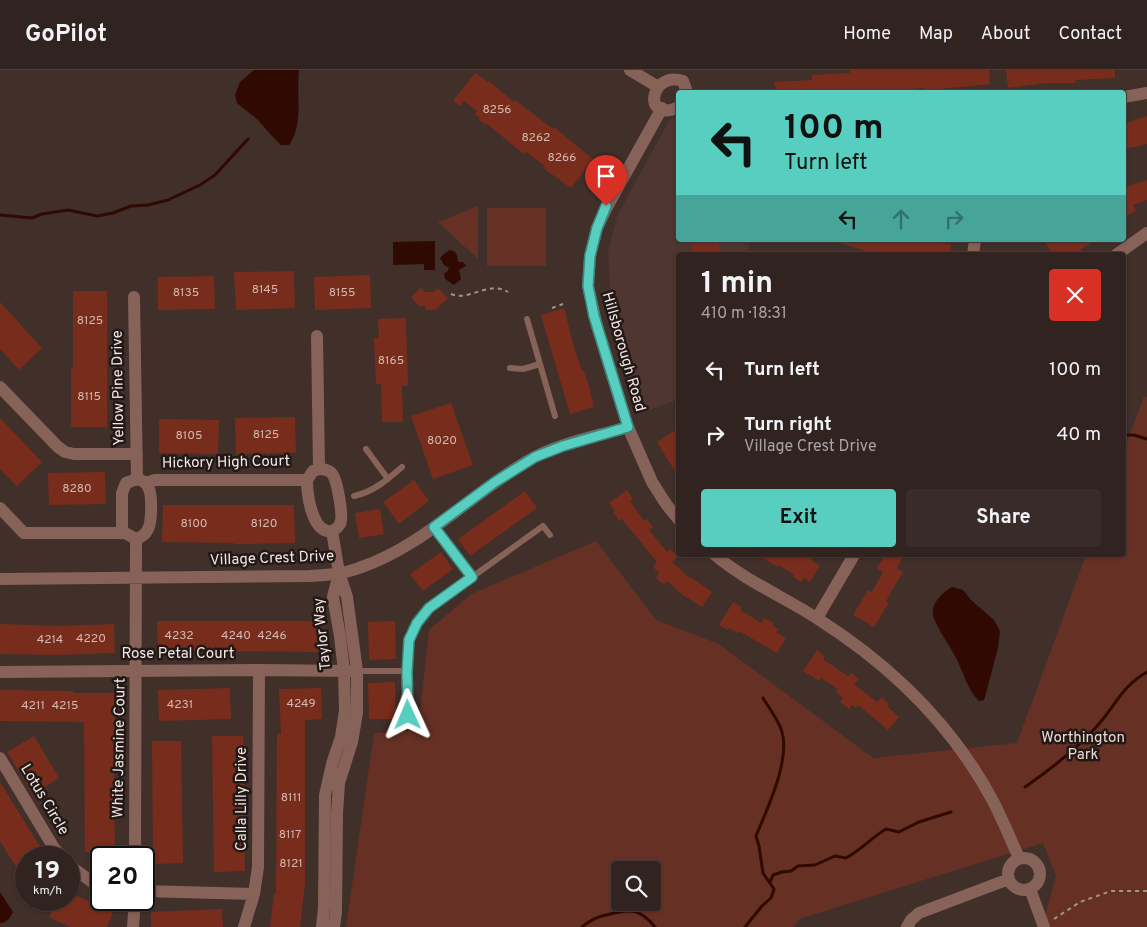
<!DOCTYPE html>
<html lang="en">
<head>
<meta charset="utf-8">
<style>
  body { margin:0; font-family:Overpass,sans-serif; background:#392b29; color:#f1f3f6; height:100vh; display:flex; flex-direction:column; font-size:19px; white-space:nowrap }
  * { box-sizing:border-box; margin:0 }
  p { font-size:16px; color:#a8a4a5 }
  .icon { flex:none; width:28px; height:28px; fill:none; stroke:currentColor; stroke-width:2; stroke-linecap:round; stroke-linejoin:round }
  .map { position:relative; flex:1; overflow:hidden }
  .sheet { position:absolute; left:676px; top:182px; width:450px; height:305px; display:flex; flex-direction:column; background:#312320; border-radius:5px; box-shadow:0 1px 4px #0004,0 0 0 1px #4c403e }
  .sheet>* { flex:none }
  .banner { position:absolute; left:676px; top:20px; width:450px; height:152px; border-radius:5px; box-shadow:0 1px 4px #0004,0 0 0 1px #4c403e; background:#58cec0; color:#111; overflow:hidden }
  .controls { position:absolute; left:611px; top:791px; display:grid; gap:10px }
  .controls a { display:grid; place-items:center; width:50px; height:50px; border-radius:5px; background:#312320; box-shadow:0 1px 4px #0004,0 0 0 1px #4c403e; font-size:25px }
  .speed { position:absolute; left:15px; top:776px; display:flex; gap:10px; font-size:25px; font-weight:700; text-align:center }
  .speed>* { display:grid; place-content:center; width:65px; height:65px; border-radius:50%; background:#312320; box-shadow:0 1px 4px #0004,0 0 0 1px #4c403e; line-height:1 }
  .speed small { font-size:12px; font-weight:400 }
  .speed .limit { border:2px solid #111; border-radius:8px; background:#fff; color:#111 }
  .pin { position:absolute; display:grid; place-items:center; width:42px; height:42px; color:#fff; margin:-51px -21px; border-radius:50% 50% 50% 0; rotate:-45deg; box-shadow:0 0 5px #0007 }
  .pin .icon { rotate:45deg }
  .me { position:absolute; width:55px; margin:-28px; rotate:359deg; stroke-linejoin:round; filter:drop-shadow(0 0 4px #0008) }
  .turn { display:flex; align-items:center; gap:18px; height:105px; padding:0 25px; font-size:22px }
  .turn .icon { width:65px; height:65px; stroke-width:2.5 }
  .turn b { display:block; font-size:35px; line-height:42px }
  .lanes { display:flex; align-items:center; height:48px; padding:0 25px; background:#0003; justify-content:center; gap:25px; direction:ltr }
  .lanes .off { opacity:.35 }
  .round { display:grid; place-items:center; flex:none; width:52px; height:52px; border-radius:5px; background:#392b29 }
  .head { display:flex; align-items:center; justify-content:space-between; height:85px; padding:0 25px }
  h1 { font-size:30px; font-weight:700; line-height:38px }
  .cta { display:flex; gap:10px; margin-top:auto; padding:10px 25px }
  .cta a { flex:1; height:58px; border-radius:5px; background:#58cec0; color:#111; font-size:20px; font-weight:700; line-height:58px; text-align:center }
  .cta a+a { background:#392b29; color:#f1f3f6 }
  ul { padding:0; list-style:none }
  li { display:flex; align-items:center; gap:15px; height:65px; padding:0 25px }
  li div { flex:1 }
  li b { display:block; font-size:19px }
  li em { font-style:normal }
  header { display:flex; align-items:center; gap:30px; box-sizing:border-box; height:70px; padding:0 25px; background:#312320; border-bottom:1px solid #4c403e }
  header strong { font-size:24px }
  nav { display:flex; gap:28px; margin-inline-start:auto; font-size:18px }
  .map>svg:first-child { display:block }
  .built { fill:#4f3630 }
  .green { fill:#663124; fill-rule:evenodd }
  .water { fill:#300902 }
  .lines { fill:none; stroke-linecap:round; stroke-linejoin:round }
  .stream { stroke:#300902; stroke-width:3 }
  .building { fill:#782d1c }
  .path { stroke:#a2938f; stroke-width:2; stroke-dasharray:4 4; stroke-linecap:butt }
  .lane { stroke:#876259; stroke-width:6 }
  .street { stroke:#876259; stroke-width:12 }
  .route-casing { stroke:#39867d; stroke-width:12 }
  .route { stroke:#58cec0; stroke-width:9 }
  .labels { text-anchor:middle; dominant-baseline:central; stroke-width:5; stroke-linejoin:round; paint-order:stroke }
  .number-label { font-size:12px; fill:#d4b8b1 }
  .street-label { font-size:15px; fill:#f3e6e3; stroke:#221917 }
  .park-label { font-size:15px; fill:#f0d8d2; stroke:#221917 }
</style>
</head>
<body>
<header>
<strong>GoPilot</strong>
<nav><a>Home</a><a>Map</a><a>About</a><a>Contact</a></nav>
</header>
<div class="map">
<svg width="1147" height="857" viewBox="0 0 1147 857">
  <rect width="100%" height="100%" fill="#412f2a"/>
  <!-- built -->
  <path class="built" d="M679 47V170H749L748 185H679V329L639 344 618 280 611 229 608 182 617 146 670 49Z"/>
  <!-- green -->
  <path class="green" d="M478 136V189L438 152Z
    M487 138H546V196H487Z
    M1144 326 1147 327V857H1042L1056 806 1043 773 799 849 794 857H346L374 663 418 660 429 560 471 524 596 471 656 550 719 574 873 688 1017 673 1086 485H1124V381ZM620 800H652V832H620Z"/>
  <!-- water -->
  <path class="water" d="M254 0H299C296 25 304 54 289 75H281L271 65 258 50 237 33 235 25 240 12Z
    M435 171V200H424V194L393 195V172Z
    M450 180C458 182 457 186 458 192H463L466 196 459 200 461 209 454 215 445 209 444 203 447 202 449 198 444 195 440 188 445 183Z
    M952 517 963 520 971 530 994 550 1000 561 998 578 986 623 984 630 979 631C966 618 964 602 955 586 951 578 934 553 933 545 931 533 943 522 952 517Z
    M0 822 13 842C10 848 7 853 0 853Z"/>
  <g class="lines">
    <!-- stream -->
    <path class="stream" d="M0 145 32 148 42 144 68 140 97 146 113 143 131 136 148 135 168 130 200 115 215 105 248 69
      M1124 365H1134L1147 369
      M1025 717C1051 699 1077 679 1098 655 1116 635 1122 616 1147 602
      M770 812 773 805 782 802 791 801 798 796 815 795 835 786 846 788C861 780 871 768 886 759L899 762 919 752 951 742
      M582 857C590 850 596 847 606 845 629 839 639 837 655 857
      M745 857 762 836 771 828 774 819 763 803 759 776 756 766C767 739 792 688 781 659 777 648 769 638 763 628"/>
  </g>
  <!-- building -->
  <path class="building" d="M850 0H989L990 14 922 21V18L886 22H776L774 12 812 10V5L850 3Z
    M1006 0H1115V8L1075 10 1076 13H1047L1008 18Z
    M475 3 488 12 489 11 514 32 515 30 553 59 554 57 593 89 571 118 543 98 545 96 526 82 524 84 487 54 486 55 479 50 480 48 475 44 477 41 464 31 460 36 453 31Z
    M1147 46V74L1124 79V54Z
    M1147 110V130L1133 135 1136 141 1124 147V114L1125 117Z
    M692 170H719V185H692Z
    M839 170H912L951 174 950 185H881L839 173Z
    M1052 170H1097L1081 179 1083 182 1078 185H1053L1046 174Z
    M294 201 295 238 236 240 234 202Z
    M370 205 371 238 315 240 314 207Z
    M214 206 215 239 158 240V207Z
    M421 218 425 222H434L438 218 448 228 435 240H425L426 236H419L411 227Z
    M73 221H107V357H71V298H73Z
    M0 232 42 278 19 300 0 279Z
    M564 238 575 281 582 300H583L588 312 594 337 570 344 541 245Z
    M406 248 408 316H402L403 352H382L381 314H376L374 268H379L378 249Z
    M451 333 473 395 433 409 411 346Z
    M295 347 296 383 236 384 235 348Z
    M0 348 42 392 17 416 0 399Z
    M159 349 219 350 218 384 159 383Z
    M679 358V408L657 372Z
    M105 402 106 434 49 435 48 403Z
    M414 410 429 431 399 454 383 432Z
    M627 420 633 429 630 431 644 451 647 449 653 457 649 460 667 482 670 479 678 486 672 492 691 509 692 508 712 522 702 537 680 523 667 511 664 515 656 508 659 503 653 497 657 492 626 454 622 449 619 451 613 442 615 441 609 433Z
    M525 421 537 438 470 486 458 469Z
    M163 435H294L295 473 234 474V473L162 472Z
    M380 439 384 464 359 468 355 443Z
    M441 482 453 499 423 521 410 504Z
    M758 485H815L811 490 820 496 810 512 804 508 801 512 793 507 794 505 779 495 778 497Z
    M885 485H904L897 498 903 502 886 531 889 533 874 557 853 545 868 520 872 522 883 502 877 498Z
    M733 532 742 537 740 540 762 553 764 548 774 553 773 556 778 559 776 562 786 568 777 583 739 561 738 563 729 558 728 560 719 555Z
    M157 551H322V582L158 581Z
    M395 551 396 589 369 590 368 552Z
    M0 554 59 556 114 554 115 583 58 585 0 584Z
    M817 580 825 586 823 589 848 606 851 603 859 609 854 614 877 632 882 627 889 634 887 636 899 647 888 660 858 635 856 638 852 635 849 639 840 632 843 628 836 622 838 619 821 608 819 611 803 601Z
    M395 612 396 649H369L368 613Z
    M230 618 231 649 159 651 158 620Z
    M321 618 322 649 305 650V813L300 857H270L274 824H276L277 664H281L279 619Z
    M0 620 73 621V623H115L114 717 115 782H85L84 652 0 651Z
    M34 666 59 708 33 724 7 682Z
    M212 666H243L245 801 214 802Z
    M152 671H181L183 793 153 794Z
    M0 712 47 788H26V813L0 771Z
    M69 822 113 843 107 857H70L49 847 57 830H69Z
    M222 839 223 857H151V842Z"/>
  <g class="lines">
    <!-- path -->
    <path class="path" d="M451 224C470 232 487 210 508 222
      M552 238 563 234
      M1054 849 1080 832 1111 821H1147"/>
    <!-- lane -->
    <path class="lane" d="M527 249 555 346
      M510 298 523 299 540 294
      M366 379 388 409
      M354 426C373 422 387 410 402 397
      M434 457 472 507
      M357 601H407
      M408 645C408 627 404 583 410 567 415 556 422 548 429 538L543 456 550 465"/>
    <!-- street -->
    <path class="street" d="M630 0 655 15
      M1124 27 1147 23
      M679 37C641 54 650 0 683 11L687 22
      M662 38 607 137 597 158 590 186 588 216 597 256 628 357 652 412 666 434 679 450
      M973 185 975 170
      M1116 185 1147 163
      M134 227 137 409
      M317 266 319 399
      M0 317 58 377 65 382 74 384H137
      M319 399C325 399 330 400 333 405 337 412 344 446 340 454 337 459 332 462 327 461 311 457 307 423 307 410L313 401Z
      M137 409C143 410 147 413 149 419 152 426 152 452 148 459 146 464 142 467 136 469L125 463 122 459V423L126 413Z
      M146 413 155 410H307
      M0 438 24 463H125
      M332 461 339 503 347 527 357 601V643L352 672 339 713 337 743 336 842 334 857
      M715 485C746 511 784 527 818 549 892 596 953 655 994 733 1003 751 1011 770 1019 788
      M0 509 310 506C327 505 343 504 359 498 425 476 473 421 533 388 560 373 598 366 628 357
      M817 548 854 485
      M0 602 259 600 352 601
      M0 688 54 778 63 788
      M1008 804a16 16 0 1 1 32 0a16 16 0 1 1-32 0Z
      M135 788 136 469
      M69 795 92 812 101 815
      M1030 819 1044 857
      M144 821 254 824
      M133 857 135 830
      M244 857 254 824 258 797 259 600
      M322 857 324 838 325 725 332 694 341 667 345 641 344 601 340 566 333 527 339 503
      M907 857 911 850 919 843 1009 809"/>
  </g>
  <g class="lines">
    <defs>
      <path id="route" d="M408 645 407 602 409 570 417 553 429 538 472 507 434 457 495 412 535 387 563 376 628 357 594 246 588 216 590 186 597 158 606 136"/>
    </defs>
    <!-- route casing -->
    <use href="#route" class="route-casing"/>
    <!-- route -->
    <use href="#route" class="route"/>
  </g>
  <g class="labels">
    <!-- number labels -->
    <g class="number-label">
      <text x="497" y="40">8256</text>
      <text x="536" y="68">8262</text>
      <text x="562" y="88">8266</text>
      <text x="265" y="220">8145</text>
      <text x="186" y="223">8135</text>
      <text x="342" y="223">8155</text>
      <text x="90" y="251">8125</text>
      <text x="391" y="291">8165</text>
      <text x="89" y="327">8115</text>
      <text x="266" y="365">8125</text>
      <text x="189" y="366">8105</text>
      <text x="442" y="371">8020</text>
      <text x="77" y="419">8280</text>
      <text x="194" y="454">8100</text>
      <text x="264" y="454">8120</text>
      <text x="179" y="566">4232</text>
      <text x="236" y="566">4240</text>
      <text x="272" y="566">4246</text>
      <text x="91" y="569">4220</text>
      <text x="50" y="570">4214</text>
      <text x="301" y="634">4249</text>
      <text x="180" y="635">4231</text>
      <text x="33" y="636">4211</text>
      <text x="65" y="636">4215</text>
      <text x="291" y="728">8111</text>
      <text x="290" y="765">8117</text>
      <text x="291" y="794">8121</text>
    </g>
    <!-- street labels -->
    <g class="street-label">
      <text transform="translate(623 282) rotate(74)">Hillsborough Road</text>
      <text transform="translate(119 318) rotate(-91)">Yellow Pine Drive</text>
      <text transform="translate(226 393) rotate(-1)">Hickory High Court</text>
      <text transform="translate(272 489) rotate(-2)">Village Crest Drive</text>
      <text transform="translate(323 564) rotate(-96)">Taylor Way</text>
      <text x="178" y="584">Rose Petal Court</text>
      <text transform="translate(120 678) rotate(-89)">White Jasmine Court</text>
      <text transform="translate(242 729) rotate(-90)">Calla Lilly Drive</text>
      <text transform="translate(44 730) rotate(59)">Lotus Circle</text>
    </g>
    <!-- park labels -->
    <g class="park-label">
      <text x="1083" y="668">Worthington<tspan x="1083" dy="17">Park</tspan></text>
    </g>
  </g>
</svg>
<div class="controls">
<a><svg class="icon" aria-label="search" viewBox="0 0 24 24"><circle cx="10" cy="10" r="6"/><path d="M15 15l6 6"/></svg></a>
</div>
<div class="speed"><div>19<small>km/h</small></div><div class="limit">20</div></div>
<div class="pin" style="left:606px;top:136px;background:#d93025"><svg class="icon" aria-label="arrive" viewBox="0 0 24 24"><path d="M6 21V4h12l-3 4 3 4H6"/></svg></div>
<svg class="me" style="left:408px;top:645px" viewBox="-20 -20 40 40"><path d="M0-17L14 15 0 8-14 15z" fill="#58cec0" stroke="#fff" stroke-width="4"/></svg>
<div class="banner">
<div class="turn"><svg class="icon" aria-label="left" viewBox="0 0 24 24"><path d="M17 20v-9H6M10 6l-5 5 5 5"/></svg><div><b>100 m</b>Turn left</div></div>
<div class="lanes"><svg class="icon" aria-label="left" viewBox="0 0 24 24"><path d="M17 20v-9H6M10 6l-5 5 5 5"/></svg><svg class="icon off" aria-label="ahead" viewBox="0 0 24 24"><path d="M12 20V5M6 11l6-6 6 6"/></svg><svg class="icon off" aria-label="right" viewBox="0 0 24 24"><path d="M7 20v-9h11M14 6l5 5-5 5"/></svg></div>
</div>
<section class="sheet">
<div class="head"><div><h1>1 min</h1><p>410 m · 18:31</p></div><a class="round" style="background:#d93025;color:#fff"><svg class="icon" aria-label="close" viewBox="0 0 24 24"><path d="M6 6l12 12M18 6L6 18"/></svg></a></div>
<ul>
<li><svg class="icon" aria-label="left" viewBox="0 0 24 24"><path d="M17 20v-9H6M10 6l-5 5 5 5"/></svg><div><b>Turn left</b></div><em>100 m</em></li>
<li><svg class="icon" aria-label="right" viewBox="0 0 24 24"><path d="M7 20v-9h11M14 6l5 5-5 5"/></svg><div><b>Turn right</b><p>Village Crest Drive</p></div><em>40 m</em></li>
</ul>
<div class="cta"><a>Exit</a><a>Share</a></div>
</section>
</div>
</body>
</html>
